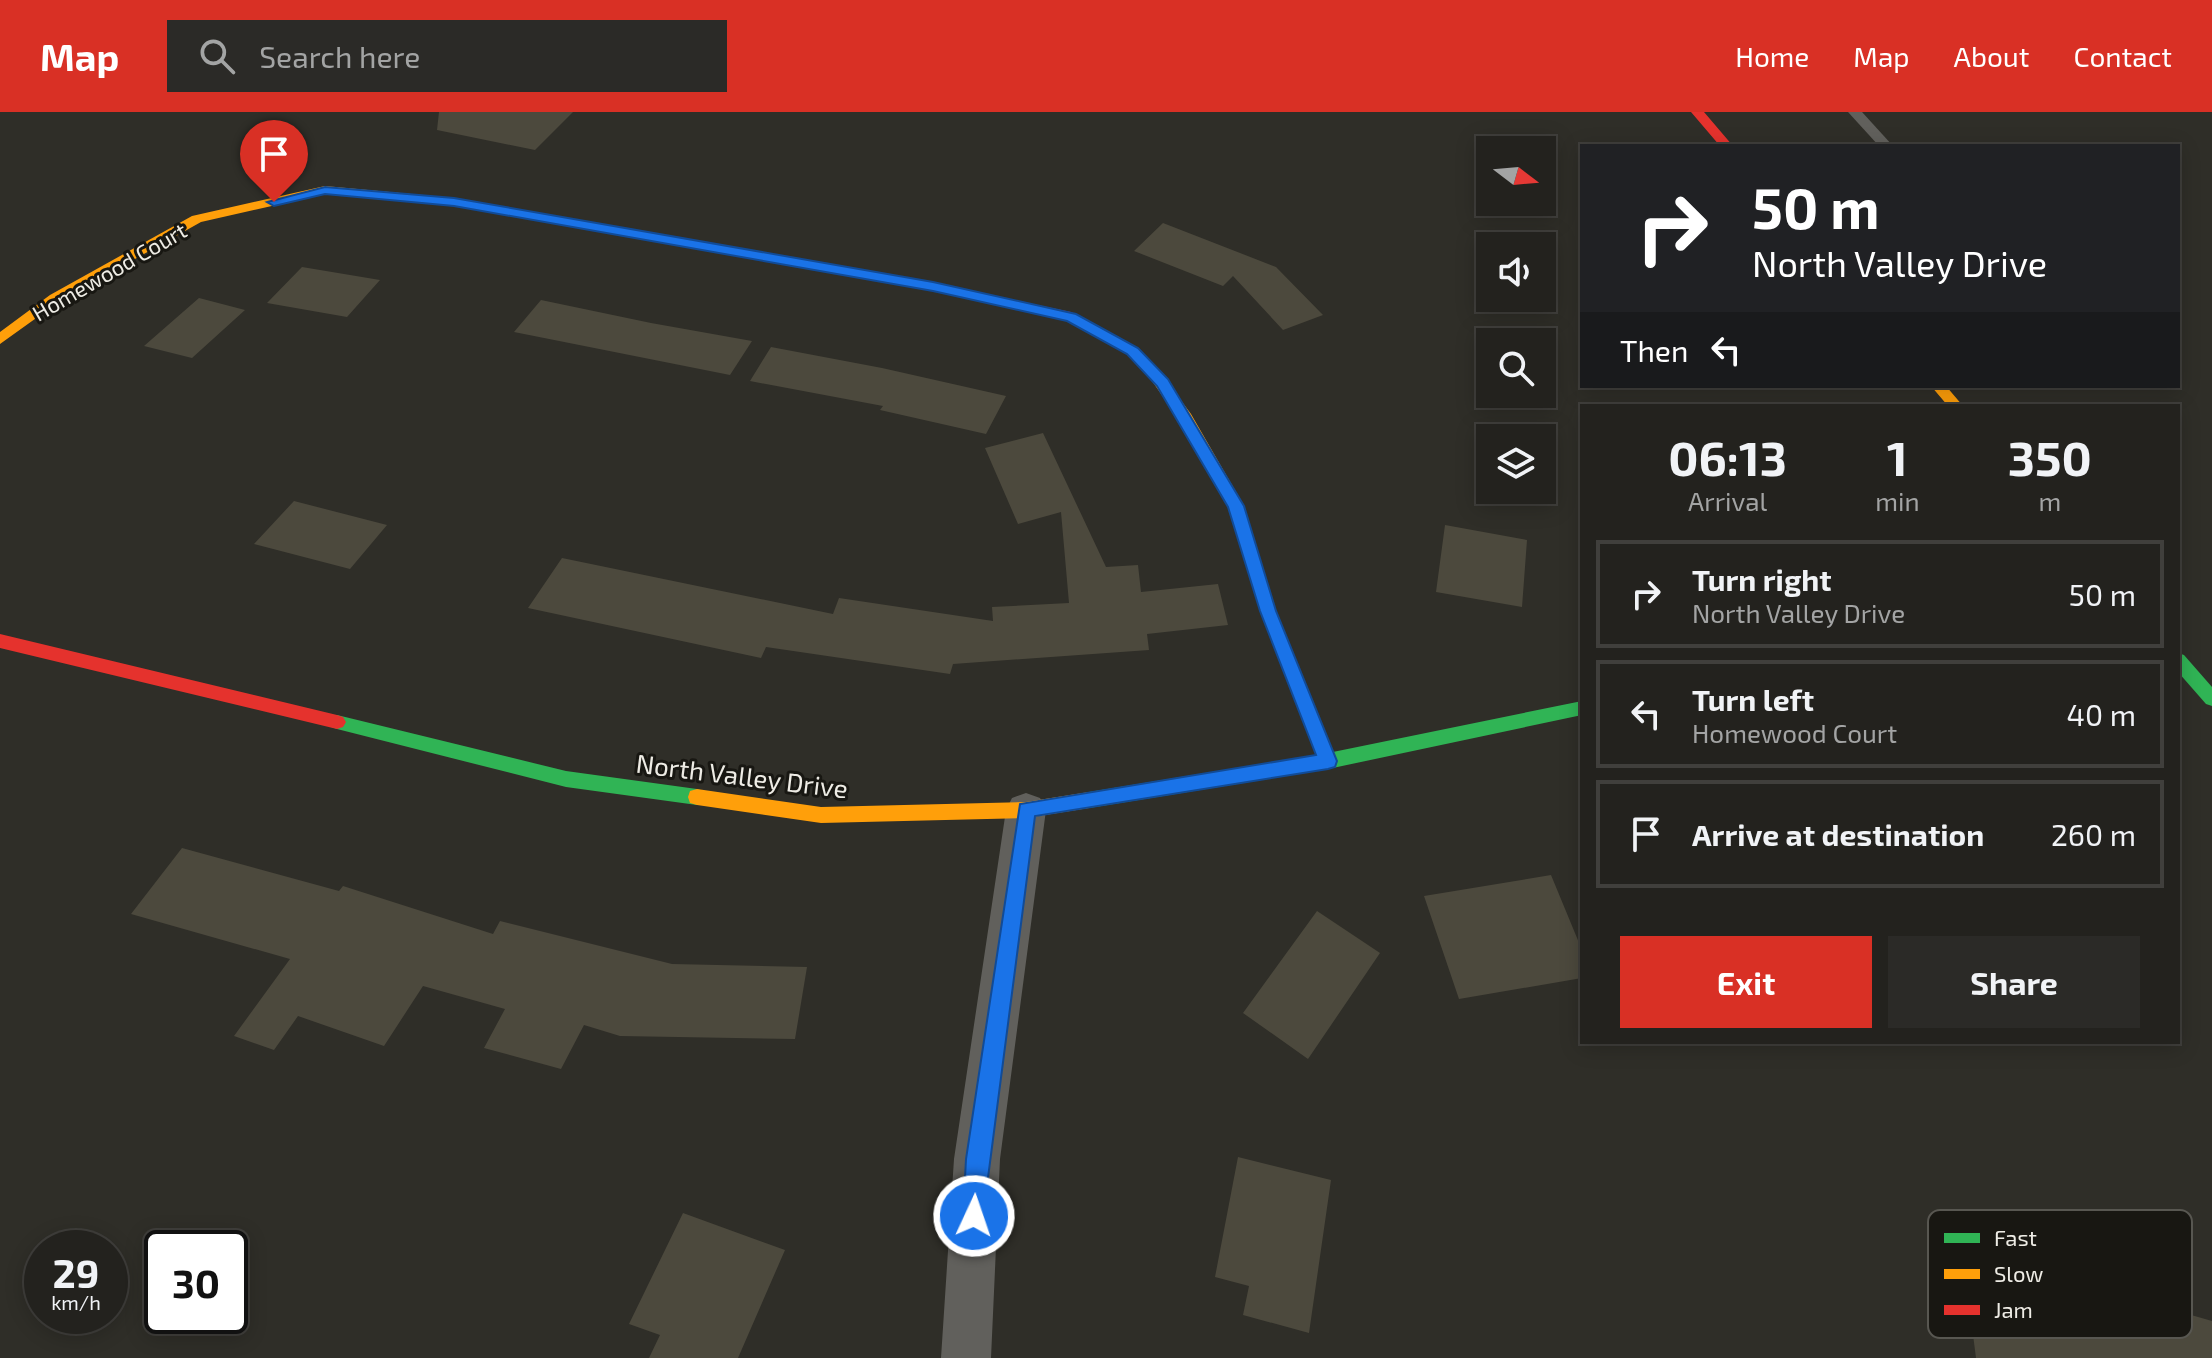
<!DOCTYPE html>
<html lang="en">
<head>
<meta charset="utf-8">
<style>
  body { margin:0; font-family:"Exo 2",sans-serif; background:#2b2a27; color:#f1f3f6; height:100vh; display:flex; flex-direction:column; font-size:30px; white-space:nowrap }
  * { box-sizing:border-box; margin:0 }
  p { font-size:26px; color:#a3a4a4 }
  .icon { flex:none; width:44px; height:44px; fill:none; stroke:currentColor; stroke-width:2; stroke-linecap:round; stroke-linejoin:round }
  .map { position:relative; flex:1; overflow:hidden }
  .side { position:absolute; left:1580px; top:292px; width:600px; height:640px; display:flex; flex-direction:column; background:#23221e; border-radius:0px; box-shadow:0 4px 20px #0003,0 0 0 2px #403f3c }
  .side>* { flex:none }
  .top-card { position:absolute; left:1580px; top:32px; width:600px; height:244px; border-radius:0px; box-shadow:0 4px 20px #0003,0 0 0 2px #403f3c; background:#202124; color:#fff; overflow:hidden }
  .needle { width:52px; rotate:106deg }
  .controls { position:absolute; left:1476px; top:24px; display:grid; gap:16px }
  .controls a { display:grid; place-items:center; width:80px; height:80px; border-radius:0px; background:#23221e; box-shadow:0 4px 20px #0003,0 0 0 2px #403f3c; font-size:40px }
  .speed { position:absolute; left:24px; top:1118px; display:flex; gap:16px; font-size:40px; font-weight:700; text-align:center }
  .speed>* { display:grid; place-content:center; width:104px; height:104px; border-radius:50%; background:#23221e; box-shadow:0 4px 20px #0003,0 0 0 2px #403f3c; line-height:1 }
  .speed small { font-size:20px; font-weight:400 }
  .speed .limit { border:4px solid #111; border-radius:12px; background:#fff; color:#111 }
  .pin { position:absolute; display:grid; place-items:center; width:68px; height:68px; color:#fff; margin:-82px -34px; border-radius:50% 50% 50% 0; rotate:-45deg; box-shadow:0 0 8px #0007 }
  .pin .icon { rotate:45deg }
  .me { position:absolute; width:88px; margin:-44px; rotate:3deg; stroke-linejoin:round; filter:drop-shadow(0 0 6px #0008) }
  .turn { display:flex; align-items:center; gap:28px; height:168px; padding:0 40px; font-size:36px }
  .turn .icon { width:104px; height:104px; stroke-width:2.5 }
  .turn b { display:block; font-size:56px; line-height:68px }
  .then { display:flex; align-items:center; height:76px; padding:0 40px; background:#0003; gap:16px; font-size:30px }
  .eta { display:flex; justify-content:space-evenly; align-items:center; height:136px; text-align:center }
  .eta b { font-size:48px; font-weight:700; line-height:56px }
  .action { display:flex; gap:16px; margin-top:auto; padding:16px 40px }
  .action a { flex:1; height:92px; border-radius:0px; background:#d93025; color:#fff; font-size:32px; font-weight:700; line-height:92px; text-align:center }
  .action a+a { background:#2b2a27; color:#f1f3f6 }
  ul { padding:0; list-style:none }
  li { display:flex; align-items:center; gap:24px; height:108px; margin:0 16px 12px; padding:0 24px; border:4px solid #403f3c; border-radius:0px }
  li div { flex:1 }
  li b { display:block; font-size:30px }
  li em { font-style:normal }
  header { display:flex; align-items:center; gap:48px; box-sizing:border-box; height:112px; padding:0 40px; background:#d93025; color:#fff }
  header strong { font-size:38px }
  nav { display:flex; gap:44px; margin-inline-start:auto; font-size:28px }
  .search { width:560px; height:72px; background:#2b2a27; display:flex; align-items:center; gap:20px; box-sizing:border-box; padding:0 28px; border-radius:0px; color:#a3a4a4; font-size:30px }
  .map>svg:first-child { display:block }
  .building { fill:#4c493d }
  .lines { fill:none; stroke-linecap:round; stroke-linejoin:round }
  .lane { fill:#61605c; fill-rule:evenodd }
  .street { fill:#61605c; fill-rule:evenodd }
  .fast { fill:#30b455; fill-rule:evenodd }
  .slow { fill:#ff9f0a; fill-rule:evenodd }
  .jam { fill:#e5322d; fill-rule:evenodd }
  .route { fill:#1a73e8; stroke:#114b97; stroke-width:2 }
  .labels { text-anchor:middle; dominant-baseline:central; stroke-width:6; stroke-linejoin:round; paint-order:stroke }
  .far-street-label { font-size:22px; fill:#eeece5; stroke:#181712 }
  .street-label { font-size:26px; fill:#eeece5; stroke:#181712 }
  .key { fill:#181712; stroke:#585751; stroke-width:2 }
  .key-label { font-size:22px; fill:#eeece5 }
</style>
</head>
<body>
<header>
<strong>Map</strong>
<div class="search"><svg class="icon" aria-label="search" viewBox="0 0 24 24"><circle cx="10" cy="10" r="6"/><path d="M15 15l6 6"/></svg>Search here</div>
<nav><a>Home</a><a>Map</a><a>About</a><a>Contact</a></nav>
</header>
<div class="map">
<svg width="2212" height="1246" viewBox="0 0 2212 1246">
  <rect width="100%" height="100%" fill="#2f2e28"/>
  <!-- building -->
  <path class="building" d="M439 0H573L535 38 437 18Z
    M1163 111 1276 155 1323 203 1283 218 1233 164 1223 174 1134 139Z
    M302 155 380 168 347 205 267 191Z
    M199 186 245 198 192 246 144 234Z
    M541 188 651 211 752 229 730 263 514 220Z
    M771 235 882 256 1006 284 986 322 880 298 883 294 750 269Z
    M1043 321 1106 455 1138 453 1141 480 1218 472 1228 513 1147 522 1149 538 953 552 950 562 766 535 761 546 528 496 562 446 833 502 839 486 993 509 992 495 1069 491 1061 400 1018 412 985 336Z
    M294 389 387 413 350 457 254 432Z
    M1445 413 1527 428 1522 495 1436 480Z
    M182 736 339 779 343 774 493 822 500 809 672 852 807 855 795 927 620 924 584 913 561 957 484 936 505 897 423 874 384 934 298 904 274 938 234 924 290 847 131 802Z
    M1551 763 1582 838V866L1459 887 1424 784Z
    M1317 799 1380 841 1308 947 1243 901Z
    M1238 1045 1331 1068 1309 1221 1243 1203 1249 1174 1215 1165Z
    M683 1101 785 1138 738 1246H649L660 1223 629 1212Z
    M2118 1182 2212 1209V1246H1976L1968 1184 2123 1222Z"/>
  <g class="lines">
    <!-- lane -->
    <path class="lane" d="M1848 0H1862L1893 34H1879Z"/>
    <!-- street -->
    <path class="street" d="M1026 681 1040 686 1046 698 1000 1047 991 1246H941L954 1047 1006 698 1012 686Z"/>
    <!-- fast -->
    <path class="fast" d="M2178 541 2184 543 2212 575V594L2206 592 2178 560Z
      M1582 589V603L1328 657 1089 696 1082 694 1080 688 1082 682 1089 680 1328 641Z
      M337 603 566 659 697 677 704 679 706 685 704 691 697 693 566 675 337 617 331 615 328 610 331 605Z"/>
    <!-- slow -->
    <path class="slow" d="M325 74 454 86 617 115 624 119 617 123 454 94 325 82 201 110 60 189 0 232V220L50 183 192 104Z
      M1152 254 1157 256 1191 302 1244 394 1276 499 1337 649 1334 654 1328 657 1322 654 1319 649 1260 499 1228 394 1180 309 1145 259Z
      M1931 274H1946L1963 294H1948Z
      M697 677 821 695 1026 690 1089 680 1096 682 1098 688 1096 694 1089 696 1026 706 821 711 697 693 690 691 688 685 690 679Z"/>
    <!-- jam -->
    <path class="jam" d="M1691 0H1704L1733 34H1720Z
      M617 115 933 171 1071 200 1138 236 1159 259 1157 262H1147L1128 242 1067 209 933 179 612 122 610 119Z
      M0 522 337 603 343 605 346 610 343 615 337 617 0 536Z"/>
  </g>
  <!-- route -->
  <path class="route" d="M325 75 454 86 933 170 1076 202 1138 236 1168 267 1244 394 1276 499 1337 649 1335 655 1328 657 1035 704 982 1112 974 1115 966 1112 963 1104 966 1047 1020 692 1316 643 1260 499 1228 395 1157 274 1127 242 1067 209 933 179 454 94 325 82 274 94 267 90Z"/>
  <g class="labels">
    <!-- far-street labels -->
    <g class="far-street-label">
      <text transform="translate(109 159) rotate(-30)">Homewood Court</text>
    </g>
    <!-- street labels -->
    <g class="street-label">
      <text transform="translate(742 663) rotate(7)">North Valley Drive</text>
    </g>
  </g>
  <!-- legend -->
  <rect x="1928" y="1098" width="264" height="128" rx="12" class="key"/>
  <rect x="1944" y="1121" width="36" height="10" fill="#30b455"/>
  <rect x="1944" y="1157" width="36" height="10" fill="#ff9f0a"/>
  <rect x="1944" y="1193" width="36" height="10" fill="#e5322d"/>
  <g class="key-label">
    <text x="1994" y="1134">Fast</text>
    <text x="1994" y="1170">Slow</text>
    <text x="1994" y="1206">Jam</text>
  </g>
</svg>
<div class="controls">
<a><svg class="needle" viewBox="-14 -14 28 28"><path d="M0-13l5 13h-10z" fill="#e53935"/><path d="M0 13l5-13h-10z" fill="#a3a4a4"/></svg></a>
<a><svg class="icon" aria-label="sound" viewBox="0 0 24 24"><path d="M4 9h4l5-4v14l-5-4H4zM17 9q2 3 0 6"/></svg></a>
<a><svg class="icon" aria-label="search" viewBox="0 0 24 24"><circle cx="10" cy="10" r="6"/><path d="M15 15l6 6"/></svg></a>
<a><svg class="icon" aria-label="layers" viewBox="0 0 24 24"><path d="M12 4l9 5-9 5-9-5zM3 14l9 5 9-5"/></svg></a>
</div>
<div class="speed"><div>29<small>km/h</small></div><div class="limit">30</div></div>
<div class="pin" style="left:274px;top:90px;background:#d93025"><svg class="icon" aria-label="arrive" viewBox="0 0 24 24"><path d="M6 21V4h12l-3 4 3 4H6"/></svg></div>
<svg class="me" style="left:974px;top:1104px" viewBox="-20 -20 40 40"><circle r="17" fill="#1a73e8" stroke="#fff" stroke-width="3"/><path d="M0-11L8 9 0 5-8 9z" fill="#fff"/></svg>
<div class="top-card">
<div class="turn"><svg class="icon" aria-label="right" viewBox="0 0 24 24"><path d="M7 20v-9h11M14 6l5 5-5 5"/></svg><div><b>50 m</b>North Valley Drive</div></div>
<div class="then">Then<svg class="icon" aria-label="left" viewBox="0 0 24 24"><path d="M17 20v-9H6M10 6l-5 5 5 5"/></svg></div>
</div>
<section class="side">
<div class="eta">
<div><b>06:13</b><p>Arrival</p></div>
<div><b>1</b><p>min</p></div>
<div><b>350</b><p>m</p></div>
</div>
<ul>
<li><svg class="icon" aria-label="right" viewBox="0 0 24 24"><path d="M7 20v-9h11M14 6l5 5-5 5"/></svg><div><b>Turn right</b><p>North Valley Drive</p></div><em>50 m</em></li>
<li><svg class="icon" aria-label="left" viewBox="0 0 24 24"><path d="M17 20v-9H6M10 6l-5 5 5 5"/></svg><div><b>Turn left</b><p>Homewood Court</p></div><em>40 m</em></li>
<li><svg class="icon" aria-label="arrive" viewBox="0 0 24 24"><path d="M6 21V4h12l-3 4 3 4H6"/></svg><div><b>Arrive at destination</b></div><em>260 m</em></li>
</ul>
<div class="action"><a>Exit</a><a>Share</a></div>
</section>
</div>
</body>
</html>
